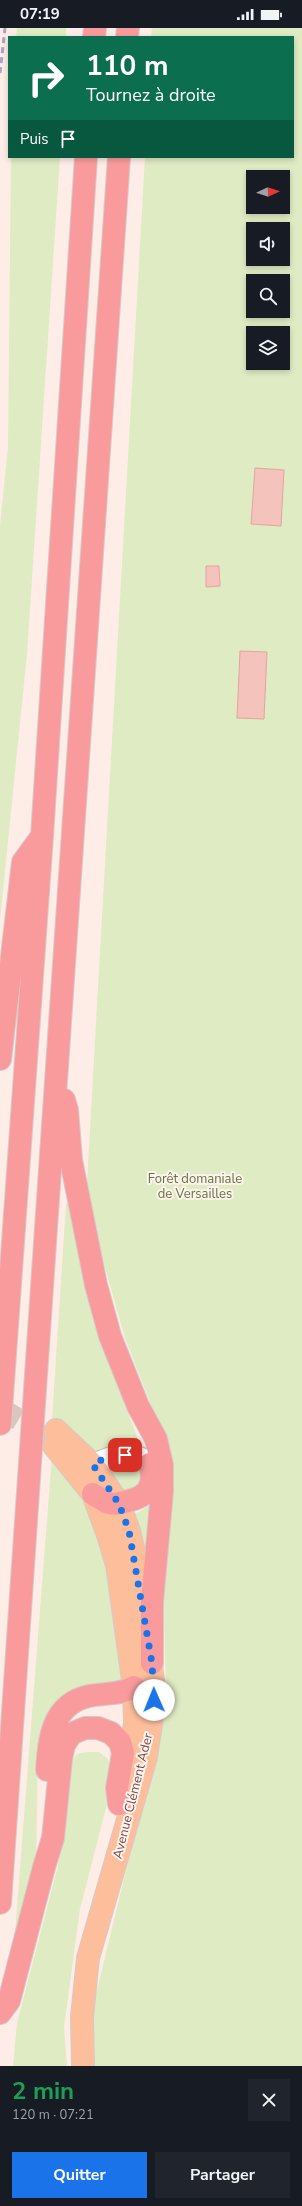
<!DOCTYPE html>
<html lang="fr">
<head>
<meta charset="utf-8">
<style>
  body { margin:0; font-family:"Nunito Sans",sans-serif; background:#20242c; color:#f1f3f6; height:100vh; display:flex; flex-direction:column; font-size:15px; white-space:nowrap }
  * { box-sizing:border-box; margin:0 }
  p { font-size:13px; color:#9ea1a6 }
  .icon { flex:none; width:22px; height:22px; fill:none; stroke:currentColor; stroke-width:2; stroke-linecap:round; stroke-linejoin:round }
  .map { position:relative; height:2038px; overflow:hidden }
  .drawer { display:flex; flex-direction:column; background:#171b24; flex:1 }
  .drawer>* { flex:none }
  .banner { position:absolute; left:8px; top:8px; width:286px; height:122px; border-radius:0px; box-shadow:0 2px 6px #0003; background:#0b6e4f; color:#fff; overflow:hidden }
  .needle { width:26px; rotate:86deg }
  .controls { position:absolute; left:246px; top:142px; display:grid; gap:8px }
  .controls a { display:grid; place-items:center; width:44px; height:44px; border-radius:0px; background:#171b24; box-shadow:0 2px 6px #0003; font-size:20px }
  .pin { position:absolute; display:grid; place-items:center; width:34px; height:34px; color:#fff; margin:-17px; border-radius:8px; box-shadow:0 2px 6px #0006 }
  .me { position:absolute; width:44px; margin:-22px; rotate:359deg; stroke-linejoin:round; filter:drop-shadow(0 0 3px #0008) }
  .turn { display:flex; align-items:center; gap:14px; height:84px; padding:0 12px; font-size:18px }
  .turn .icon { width:52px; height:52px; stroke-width:2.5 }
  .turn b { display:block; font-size:28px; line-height:34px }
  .then { display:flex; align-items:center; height:38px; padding:0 12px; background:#0003; gap:8px; font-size:15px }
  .round { display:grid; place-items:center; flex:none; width:42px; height:42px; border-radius:0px; background:#20242c }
  .headline { display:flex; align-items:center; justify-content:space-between; height:68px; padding:0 12px }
  h1 { font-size:24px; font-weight:700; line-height:30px; color:#1e9e55 }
  .action { display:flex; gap:8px; margin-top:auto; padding:8px 12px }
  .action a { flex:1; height:46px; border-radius:0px; background:#1a73e8; color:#fff; font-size:16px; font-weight:700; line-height:46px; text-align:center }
  .action a+a { background:#20242c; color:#f1f3f6 }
  .status { display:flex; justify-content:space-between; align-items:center; height:28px; padding:0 20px; background:#171b24; direction:ltr }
  .status svg { height:11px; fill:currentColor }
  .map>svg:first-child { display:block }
  .green { fill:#dfebc3; fill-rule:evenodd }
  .building { fill:#f3c3bc; stroke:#e6a39c }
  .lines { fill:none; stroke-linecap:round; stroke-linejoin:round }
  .major-tunnel { stroke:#dcc5bf; stroke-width:22; stroke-dasharray:22 11; stroke-linecap:butt }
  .minor-casing { stroke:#d1b4ad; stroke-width:22 }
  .major-casing { stroke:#d6cac8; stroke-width:24 }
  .highway-casing { stroke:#d6cac8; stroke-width:24 }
  .minor { stroke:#fff; stroke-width:20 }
  .major { stroke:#fdbe9c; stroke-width:22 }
  .highway { stroke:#f99b9d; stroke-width:22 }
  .rail { stroke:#aca3c7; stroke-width:3; stroke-dasharray:6 4; stroke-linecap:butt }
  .route { stroke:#1a73e8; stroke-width:7; stroke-dasharray:0 12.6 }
  .labels { text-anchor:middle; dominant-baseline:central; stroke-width:4; stroke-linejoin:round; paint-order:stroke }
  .park-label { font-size:13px; fill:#5f773e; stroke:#fff2ed }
  .street-label { font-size:13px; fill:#774d49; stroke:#fff2ed }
</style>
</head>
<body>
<div class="status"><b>07:19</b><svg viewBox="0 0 49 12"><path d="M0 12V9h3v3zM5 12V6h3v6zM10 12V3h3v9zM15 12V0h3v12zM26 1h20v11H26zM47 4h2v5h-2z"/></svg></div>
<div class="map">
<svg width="302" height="2038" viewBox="0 0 302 2038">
  <rect width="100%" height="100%" fill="#fdede6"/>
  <!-- green -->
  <path class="green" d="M17 0H66V9H16Z
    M152 0H302V2038H93L90 1991 130 1826 166 1657 163 1556 171 1486 168 1420 125 1310 86 1172 145 129H293V9H151ZM253 149H283V179H253ZM253 201H283V231H253ZM253 253H283V283H253ZM253 305H283V335H253Z
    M11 129H60L27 626 0 892V497L8 419Z
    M69 1174 93 1292 144 1427 97 1429 52 1392 66 1176Z
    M52 1428 73 1454 102 1504 129 1658 46 1694 38 1718 36 1840 14 1918Z
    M115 1436 135 1438 142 1443 145 1456 121 1471 105 1438Z
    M151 1476 148 1562 128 1487 139 1484Z
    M88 1724H99L108 1731 112 1744 108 1772 80 1881 64 1999 67 2038H13L17 1995 58 1838 71 1736 77 1726Z"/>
  <!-- building -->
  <path class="building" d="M255 440 284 442 281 498 251 496Z
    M206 538H219L220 558 206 559Z
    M240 623 267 624 264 691 237 690Z"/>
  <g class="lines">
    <!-- major-tunnel -->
    <path class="major-tunnel" d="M0 1380 21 1393 54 1418"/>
    <defs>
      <path id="minor" d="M93 1437C107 1429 127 1421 143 1431 146 1433 149 1438 151 1441"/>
      <path id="major" d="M56 1402 93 1437 119 1476 129 1503 136 1532 154 1659 151 1696 146 1729 88 1930 82 1989 83 2038
        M54 1418 93 1466 108 1507 117 1537 134 1659 135 1696 126 1745"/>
      <path id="highway" d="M94 9 95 0
        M127 9 128 0
        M0 1031 23 834 42 808
        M64 1072 67 1082 71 1132 96 1257 110 1308 138 1378 156 1411 162 1437V1464L152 1574V1635
        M0 1396 42 808 86 129
        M93 1466C98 1469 103 1473 109 1475 116 1477 122 1475 128 1473 149 1468 155 1457 150 1436
        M47 1742C49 1711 52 1676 89 1668 105 1665 120 1667 134 1659
        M0 1875 119 129
        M0 1985 9 1973 44 1839 53 1810 61 1731 64 1717 71 1706 85 1700H98L111 1705 120 1714 123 1725 117 1760 119 1776"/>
    </defs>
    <!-- minor casing -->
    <use href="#minor" class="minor-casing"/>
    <!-- major casing -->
    <use href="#major" class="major-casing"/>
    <!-- highway casing -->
    <use href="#highway" class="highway-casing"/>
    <!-- minor -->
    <use href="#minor" class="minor"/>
    <!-- major -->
    <use href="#major" class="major"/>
    <!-- highway -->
    <use href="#highway" class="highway"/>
    <!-- rail -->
    <path class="rail" d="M0 45 5 0"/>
  </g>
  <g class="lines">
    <!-- route -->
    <path class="route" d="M125 1427 106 1429 93 1437 119 1476 129 1503 152 1635 154 1672"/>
  </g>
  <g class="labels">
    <!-- park labels -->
    <g class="park-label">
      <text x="195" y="1151">Forêt domaniale<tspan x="195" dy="15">de Versailles</tspan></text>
    </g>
    <!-- street labels -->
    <g class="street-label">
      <text transform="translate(133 1768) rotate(-76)">Avenue Clément Ader</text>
    </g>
  </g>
</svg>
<div class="controls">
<a><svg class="needle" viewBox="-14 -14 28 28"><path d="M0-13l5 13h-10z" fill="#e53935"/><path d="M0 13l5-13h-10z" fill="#9ea1a6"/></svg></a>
<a><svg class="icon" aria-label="sound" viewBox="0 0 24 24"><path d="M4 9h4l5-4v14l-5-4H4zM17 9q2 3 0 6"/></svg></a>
<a><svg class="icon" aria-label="search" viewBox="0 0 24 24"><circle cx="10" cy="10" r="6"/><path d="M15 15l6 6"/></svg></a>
<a><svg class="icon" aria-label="layers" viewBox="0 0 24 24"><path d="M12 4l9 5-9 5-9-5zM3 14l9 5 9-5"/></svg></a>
</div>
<div class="pin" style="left:125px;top:1427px;background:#d93025"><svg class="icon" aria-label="arrive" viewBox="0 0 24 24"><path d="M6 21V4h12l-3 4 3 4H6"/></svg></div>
<svg class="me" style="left:154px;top:1672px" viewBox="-20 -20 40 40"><circle r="19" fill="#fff"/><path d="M0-13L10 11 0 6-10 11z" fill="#1a73e8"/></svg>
<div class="banner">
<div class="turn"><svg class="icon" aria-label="right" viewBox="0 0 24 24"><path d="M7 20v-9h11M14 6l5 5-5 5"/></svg><div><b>110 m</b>Tournez à droite</div></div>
<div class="then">Puis<svg class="icon" aria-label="arrive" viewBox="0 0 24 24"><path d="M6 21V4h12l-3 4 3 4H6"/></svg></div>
</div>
</div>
<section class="drawer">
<div class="headline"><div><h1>2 min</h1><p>120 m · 07:21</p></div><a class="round"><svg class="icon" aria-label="close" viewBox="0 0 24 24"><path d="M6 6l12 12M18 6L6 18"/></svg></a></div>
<div class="action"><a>Quitter</a><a>Partager</a></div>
</section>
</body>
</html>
